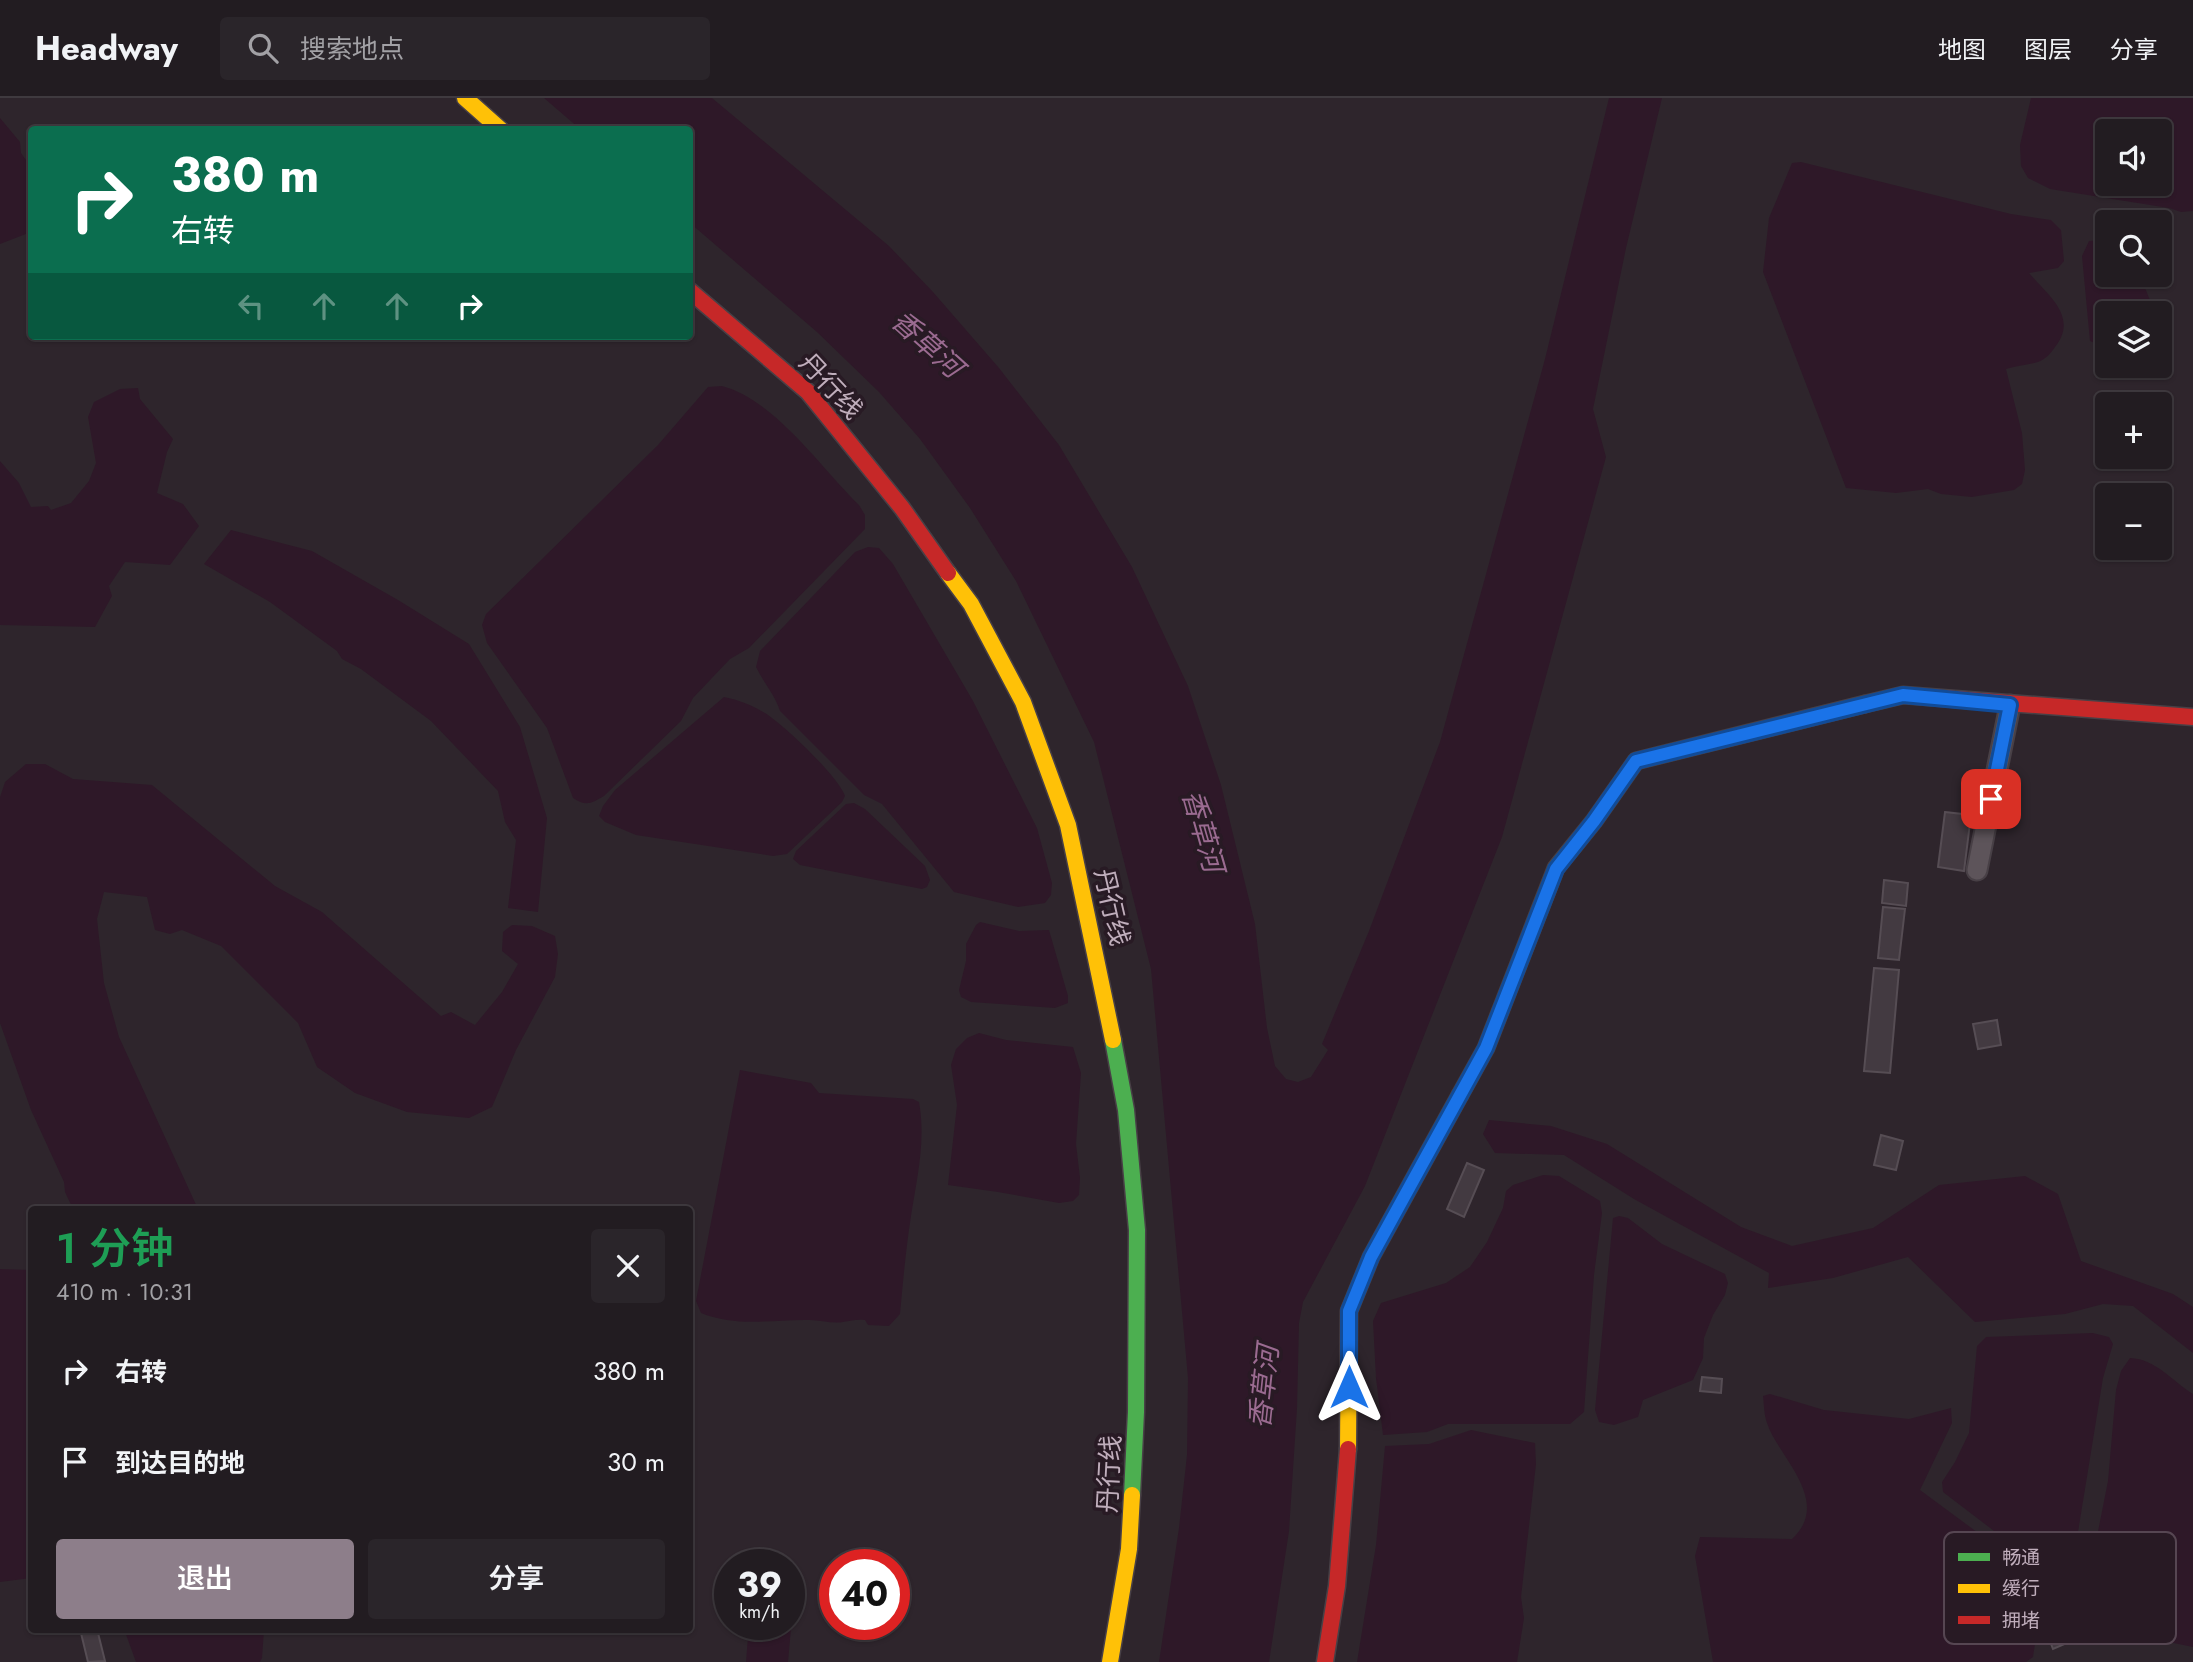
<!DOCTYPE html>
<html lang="zh">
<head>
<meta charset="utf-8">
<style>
  body { margin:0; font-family:Jost,"Noto Sans SC",sans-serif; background:#2a252a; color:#f1f3f6; height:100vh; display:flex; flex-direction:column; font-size:26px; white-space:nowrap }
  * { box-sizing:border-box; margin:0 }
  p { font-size:23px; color:#a2a1a5 }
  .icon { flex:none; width:38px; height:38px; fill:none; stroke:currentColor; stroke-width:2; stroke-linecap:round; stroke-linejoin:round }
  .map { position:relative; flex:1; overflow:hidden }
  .details { position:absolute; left:28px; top:1108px; width:665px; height:427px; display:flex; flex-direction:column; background:#221c21; border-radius:7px; box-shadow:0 2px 5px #0004,0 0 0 2px #3f3a3f }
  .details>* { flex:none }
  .banner { position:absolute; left:28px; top:28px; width:665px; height:214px; border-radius:7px; box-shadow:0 2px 5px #0004,0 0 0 2px #3f3a3f; background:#0b6e4f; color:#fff; overflow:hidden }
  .fabs { position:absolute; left:2095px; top:21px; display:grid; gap:14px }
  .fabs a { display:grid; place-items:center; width:77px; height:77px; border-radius:7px; background:#221c21; box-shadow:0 2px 5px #0004,0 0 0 2px #3f3a3f; font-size:35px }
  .speed { position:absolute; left:714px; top:1451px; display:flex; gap:14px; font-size:35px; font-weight:700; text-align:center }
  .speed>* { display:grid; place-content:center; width:91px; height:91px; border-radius:50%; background:#221c21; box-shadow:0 2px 5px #0004,0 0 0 2px #3f3a3f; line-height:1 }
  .speed small { font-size:18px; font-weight:400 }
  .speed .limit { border:10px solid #d22; background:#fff; color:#111 }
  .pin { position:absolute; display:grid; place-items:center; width:60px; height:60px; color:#fff; margin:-30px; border-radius:14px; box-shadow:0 4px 10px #0006 }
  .me { position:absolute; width:77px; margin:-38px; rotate:0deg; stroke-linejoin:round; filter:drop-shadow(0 0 5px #0008) }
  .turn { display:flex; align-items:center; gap:24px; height:147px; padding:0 28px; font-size:32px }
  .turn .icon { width:91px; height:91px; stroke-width:2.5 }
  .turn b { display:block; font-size:49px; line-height:60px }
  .lanes { display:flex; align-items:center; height:66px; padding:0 28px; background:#0003; justify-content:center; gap:35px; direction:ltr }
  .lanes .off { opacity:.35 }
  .round { display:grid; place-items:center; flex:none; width:74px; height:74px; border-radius:7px; background:#2a252a }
  .summary { display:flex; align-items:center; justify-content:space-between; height:119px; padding:0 28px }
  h1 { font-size:42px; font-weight:600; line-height:52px; color:#1e9e55 }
  .button { display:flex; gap:14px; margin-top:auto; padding:14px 28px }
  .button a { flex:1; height:80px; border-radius:7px; background:#8d7e8a; color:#fff; font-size:28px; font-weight:600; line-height:80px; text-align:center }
  .button a+a { background:#2a252a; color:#f1f3f6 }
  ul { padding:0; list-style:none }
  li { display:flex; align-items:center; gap:21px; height:91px; padding:0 28px }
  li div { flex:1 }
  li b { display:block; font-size:26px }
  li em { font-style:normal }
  header { display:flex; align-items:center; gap:42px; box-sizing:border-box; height:98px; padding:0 35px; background:#221c21; border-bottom:2px solid #3f3a3f }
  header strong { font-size:33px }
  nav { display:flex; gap:38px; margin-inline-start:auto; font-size:24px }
  .search { width:490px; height:63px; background:#2a252a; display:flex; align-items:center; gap:18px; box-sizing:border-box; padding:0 24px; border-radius:7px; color:#a2a1a5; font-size:26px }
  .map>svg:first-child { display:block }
  .water { fill:#2e1828; fill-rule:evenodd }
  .building { fill:#433a41; stroke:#564d54; stroke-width:2 }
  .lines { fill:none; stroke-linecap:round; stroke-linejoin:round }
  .street-casing { stroke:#484046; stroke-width:23 }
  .fast-casing { stroke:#484046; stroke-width:19 }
  .slow-casing { stroke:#484046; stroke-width:19 }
  .jam-casing { stroke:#484046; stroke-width:19 }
  .street { stroke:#5d545a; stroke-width:19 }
  .fast { stroke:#4caf50; stroke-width:16 }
  .slow { stroke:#ffc107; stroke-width:16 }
  .jam { stroke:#c62828; stroke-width:16 }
  .route-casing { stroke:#114b97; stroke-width:18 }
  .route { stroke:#1a73e8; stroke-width:12 }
  .labels { text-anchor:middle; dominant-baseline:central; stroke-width:7; stroke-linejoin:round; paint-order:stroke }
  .street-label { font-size:26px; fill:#c0aebc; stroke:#281a24 }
  .water-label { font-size:28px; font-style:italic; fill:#9b6b91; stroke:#281a24 }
  .key { fill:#281a24; stroke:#564652; stroke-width:2 }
  .key-label { font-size:19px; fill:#c0aebc }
</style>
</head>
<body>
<header>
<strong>Headway</strong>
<div class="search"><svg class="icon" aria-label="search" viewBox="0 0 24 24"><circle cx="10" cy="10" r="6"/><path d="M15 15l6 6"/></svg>搜索地点</div>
<nav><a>地图</a><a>图层</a><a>分享</a></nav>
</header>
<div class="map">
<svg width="2193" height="1564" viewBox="0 0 2193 1564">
  <rect width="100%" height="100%" fill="#2e252c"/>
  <!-- water -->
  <path class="water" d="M544 0H712L889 148 933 194 999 270 1059 347 1132 469 1188 588 1221 687 1255 826 1267 930 1275 968 1286 981 1298 984 1311 979 1328 952 1322 946 1369 833 1440 644 1545 261 1609 0H1662L1626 150 1593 311 1606 359 1502 739 1365 1088 1303 1204 1299 1225 1297 1310 1289 1433 1269 1564H1159L1179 1430 1187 1357 1188 1280 1151 871 1094 644 1016 483 970 410 920 341 879 294 817 234 690 125V32L580 31Z
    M2031 0H2193V113L2181 114 2169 110 2050 91 2028 80 2021 68 2020 47ZM2107 33H2160V86H2107Z
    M0 20 20 44 21 55 31 69V134L0 146Z
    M1801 64 2011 116 2051 122 2061 132 2064 163 2058 170 2029 175C2048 197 2079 219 2055 249 2051 255 2046 261 2038 264 2028 267 2016 268 2006 271L2022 335 2025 372 2022 386 2014 392 1972 399 1941 396 1928 391 1896 395 1846 390 1763 174 1769 120 1792 65Z
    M2107 142V177H2140L2155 215H2107V250L2090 243 2082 158 2089 143Z
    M722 288C775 302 821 370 859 407L865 417V431L749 550 730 561 693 600 681 623 604 698C592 705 586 709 573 700L547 630 487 545 482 527 486 516 658 347 708 289Z
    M138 290 140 301 173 341 167 354 157 395 183 406 199 428 170 467 125 464 109 488 112 498 95 529 0 527V363L19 385 31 409 48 408 51 412 71 405 89 383 96 365 88 319 94 304 120 291Z
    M231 432 312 453 398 502 469 546 520 629 547 720 538 814 508 810 516 742 505 724 498 693 431 623 361 571 342 561 337 553 270 504 204 466Z
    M868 449 879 450 893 466 973 603 1037 730 1052 785 1051 797 1045 805 1018 809 954 794 882 706 864 697 780 613C775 597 764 585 756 569L760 553 855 454Z
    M724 599C739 602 752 607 765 615 784 627 838 678 845 698L842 704 787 756 773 758 636 737 605 724 599 718 603 708 615 692Z
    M26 666H45L73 681 152 687 275 788 322 814 441 918 451 914 475 927 502 894 518 866 502 853 503 834 512 827 532 828 555 838 558 856 555 879 516 952 492 1009 469 1020 407 1014 355 995 317 969 298 925 221 848 182 832 170 836 155 832 147 799 104 794 97 821 104 885 119 939 198 1111H73L65 1094 64 1084 31 1012 0 925V699L5 684Z
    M854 705 865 711 925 768 930 782 927 789 922 791 800 767 793 761 796 753 846 706Z
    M980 824 1019 833 1049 832 1068 898V905L1055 910 971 904 961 899 959 892 966 863V846L976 827Z
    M979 935 1006 942 1073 949 1081 975 1076 1046 1080 1080 1079 1097 1073 1103 1059 1105 998 1094 948 1087 957 1007 951 967 956 951 967 940Z
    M740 972 811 985 819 995 913 1001 919 1004C926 1043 917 1080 911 1118 906 1150 903 1183 900 1216L889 1228 868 1227 865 1222C856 1221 851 1223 843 1224 833 1226 820 1222 810 1222 772 1221 739 1230 701 1215L696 1203Z
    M1489 1022 1551 1028 1607 1046 1741 1129 1792 1148 1873 1130 1939 1087 2025 1078 2058 1096 2081 1163 2173 1196 2193 1209V1255L2133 1208 2103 1206 2065 1216 1975 1224 1908 1159 1833 1180 1768 1190 1769 1175 1634 1101 1564 1057 1495 1055 1483 1036Z
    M1543 1077 1559 1078 1600 1103 1602 1115 1594 1177 1584 1314 1570 1326H1448L1427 1334 1383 1337 1376 1280 1373 1223 1381 1205 1446 1185 1470 1169 1487 1144 1503 1110 1506 1093 1513 1087Z
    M1619 1118 1628 1120 1662 1146 1725 1176 1728 1185 1725 1197 1713 1217 1704 1240 1703 1260 1693 1282 1643 1302 1638 1319 1614 1327 1599 1324 1595 1312 1613 1120Z
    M0 1171 32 1172 31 1480 0 1484Z
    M2093 1235 2109 1239 2113 1246 2103 1280 2066 1508 2058 1510 2051 1496 2038 1488 2015 1449 1943 1394 1942 1384 1955 1364 1969 1335 1977 1248 1986 1239Z
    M2130 1260C2156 1261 2172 1283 2193 1296V1549L2130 1536H2092L2085 1529 2089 1479 2108 1383 2116 1292 2121 1273Z
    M1770 1296 1824 1312 1909 1321 1951 1310 1952 1325 1920 1392 2012 1460 2019 1468 2020 1477 2036 1500 2022 1507 2036 1539 2033 1559 2026 1564H1713L1695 1458 1700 1439 1792 1441C1833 1403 1778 1359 1767 1325 1764 1317 1764 1306 1763 1298Z
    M1471 1332 1535 1345 1536 1366 1521 1499 1524 1520 1517 1564H1357L1376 1447 1385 1348 1429 1346Z
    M789 1471 796 1474 788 1564H746L749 1526H789Z
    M124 1531H264L262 1560 260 1564H136Z"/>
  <!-- building -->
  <path class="building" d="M1945 714 1971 717 1964 773 1938 769Z
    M1884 782 1908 785 1906 808 1882 805Z
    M1883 809 1905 811 1899 862 1878 860Z
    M1874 870 1899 872 1890 975 1864 973Z
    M1997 922 2001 947 1978 951 1973 926Z
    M1881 1037 1903 1043 1896 1072 1874 1067Z
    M1467 1065 1484 1072 1464 1119 1447 1111Z
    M1702 1279 1722 1281 1721 1295 1700 1293Z
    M2052 1504 2067 1545 2053 1551 2037 1509Z
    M80 1531H97L105 1563 88 1564Z"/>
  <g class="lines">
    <defs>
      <path id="street" d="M1977 772 2010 607"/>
      <path id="fast" d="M1113 942 1126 1012 1137 1132 1136 1314 1132 1397
        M1460 997 1486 950 1556 770 1594 723 1636 663 1865 606"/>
      <path id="slow" d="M465 0 501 32
        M948 475 971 506 1023 604 1068 727 1113 942
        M1348 1351 1349 1213 1371 1159 1460 997
        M1110 1564 1129 1451 1132 1397"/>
      <path id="jam" d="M690 193 808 294 902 410 948 475
        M1865 606 1903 597 2193 619
        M1325 1564 1337 1488 1348 1351"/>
    </defs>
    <!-- street casing -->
    <use href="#street" class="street-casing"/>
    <!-- fast casing -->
    <use href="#fast" class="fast-casing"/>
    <!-- slow casing -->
    <use href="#slow" class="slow-casing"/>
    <!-- jam casing -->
    <use href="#jam" class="jam-casing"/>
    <!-- street -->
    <use href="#street" class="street"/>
    <!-- fast -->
    <use href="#fast" class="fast"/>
    <!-- slow -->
    <use href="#slow" class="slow"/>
    <!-- jam -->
    <use href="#jam" class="jam"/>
  </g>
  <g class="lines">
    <defs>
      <path id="route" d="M1349 1289V1213L1371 1159 1486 950 1556 771 1594 723 1636 663 1903 597 2010 607 1991 701"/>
    </defs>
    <!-- route casing -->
    <use href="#route" class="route-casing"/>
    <!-- route -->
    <use href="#route" class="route"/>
  </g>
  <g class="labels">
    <!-- street labels -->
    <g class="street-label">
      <text transform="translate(831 288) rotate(47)">丹行线</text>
      <text transform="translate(1112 809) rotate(77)">丹行线</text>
      <text transform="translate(1109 1376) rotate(-87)">丹行线</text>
    </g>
    <!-- water labels -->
    <g class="water-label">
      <text transform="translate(927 246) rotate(42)">香草河</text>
      <text transform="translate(1203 733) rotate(74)">香草河</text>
      <text transform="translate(1264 1289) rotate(-84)">香草河</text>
    </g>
  </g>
  <!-- legend -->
  <rect x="1944" y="1434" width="232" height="112" rx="10" class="key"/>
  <rect x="1958" y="1455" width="32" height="8" fill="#4caf50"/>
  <rect x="1958" y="1486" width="32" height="9" fill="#ffc107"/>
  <rect x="1958" y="1518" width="32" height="8" fill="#c62828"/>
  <g class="key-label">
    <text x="2002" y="1466">畅通</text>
    <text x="2002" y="1497">缓行</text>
    <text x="2002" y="1529">拥堵</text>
  </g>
</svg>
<div class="fabs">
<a><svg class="icon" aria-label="sound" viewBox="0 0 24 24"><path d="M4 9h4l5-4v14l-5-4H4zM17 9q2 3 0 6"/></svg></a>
<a><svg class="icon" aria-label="search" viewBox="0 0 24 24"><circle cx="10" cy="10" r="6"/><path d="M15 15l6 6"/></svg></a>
<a><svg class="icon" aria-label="layers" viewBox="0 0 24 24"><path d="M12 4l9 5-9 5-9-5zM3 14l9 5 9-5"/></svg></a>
<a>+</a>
<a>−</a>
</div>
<div class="speed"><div>39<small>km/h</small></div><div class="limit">40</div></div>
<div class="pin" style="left:1991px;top:701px;background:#d93025"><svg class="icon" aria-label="arrive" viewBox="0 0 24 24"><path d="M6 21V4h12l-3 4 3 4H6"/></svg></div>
<svg class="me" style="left:1349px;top:1289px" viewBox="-20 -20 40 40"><path d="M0-17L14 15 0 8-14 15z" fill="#1a73e8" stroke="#fff" stroke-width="4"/></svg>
<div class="banner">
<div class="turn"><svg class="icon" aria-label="right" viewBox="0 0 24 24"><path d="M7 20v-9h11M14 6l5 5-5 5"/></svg><div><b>380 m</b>右转</div></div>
<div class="lanes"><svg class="icon off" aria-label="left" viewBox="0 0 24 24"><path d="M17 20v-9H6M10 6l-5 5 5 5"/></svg><svg class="icon off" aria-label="ahead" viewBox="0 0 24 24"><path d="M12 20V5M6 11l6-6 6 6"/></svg><svg class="icon off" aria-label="ahead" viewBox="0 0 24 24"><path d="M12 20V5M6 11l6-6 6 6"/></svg><svg class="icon" aria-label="right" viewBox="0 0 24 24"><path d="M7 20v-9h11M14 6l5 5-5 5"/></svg></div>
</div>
<section class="details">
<div class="summary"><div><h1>1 分钟</h1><p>410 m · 10:31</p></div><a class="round"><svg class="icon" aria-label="close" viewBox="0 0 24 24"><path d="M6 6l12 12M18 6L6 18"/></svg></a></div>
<ul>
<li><svg class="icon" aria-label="right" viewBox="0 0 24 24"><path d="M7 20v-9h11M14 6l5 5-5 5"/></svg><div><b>右转</b></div><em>380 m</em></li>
<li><svg class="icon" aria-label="arrive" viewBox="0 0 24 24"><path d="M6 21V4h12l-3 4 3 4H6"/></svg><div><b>到达目的地</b></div><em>30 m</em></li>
</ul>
<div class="button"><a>退出</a><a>分享</a></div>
</section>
</div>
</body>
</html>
